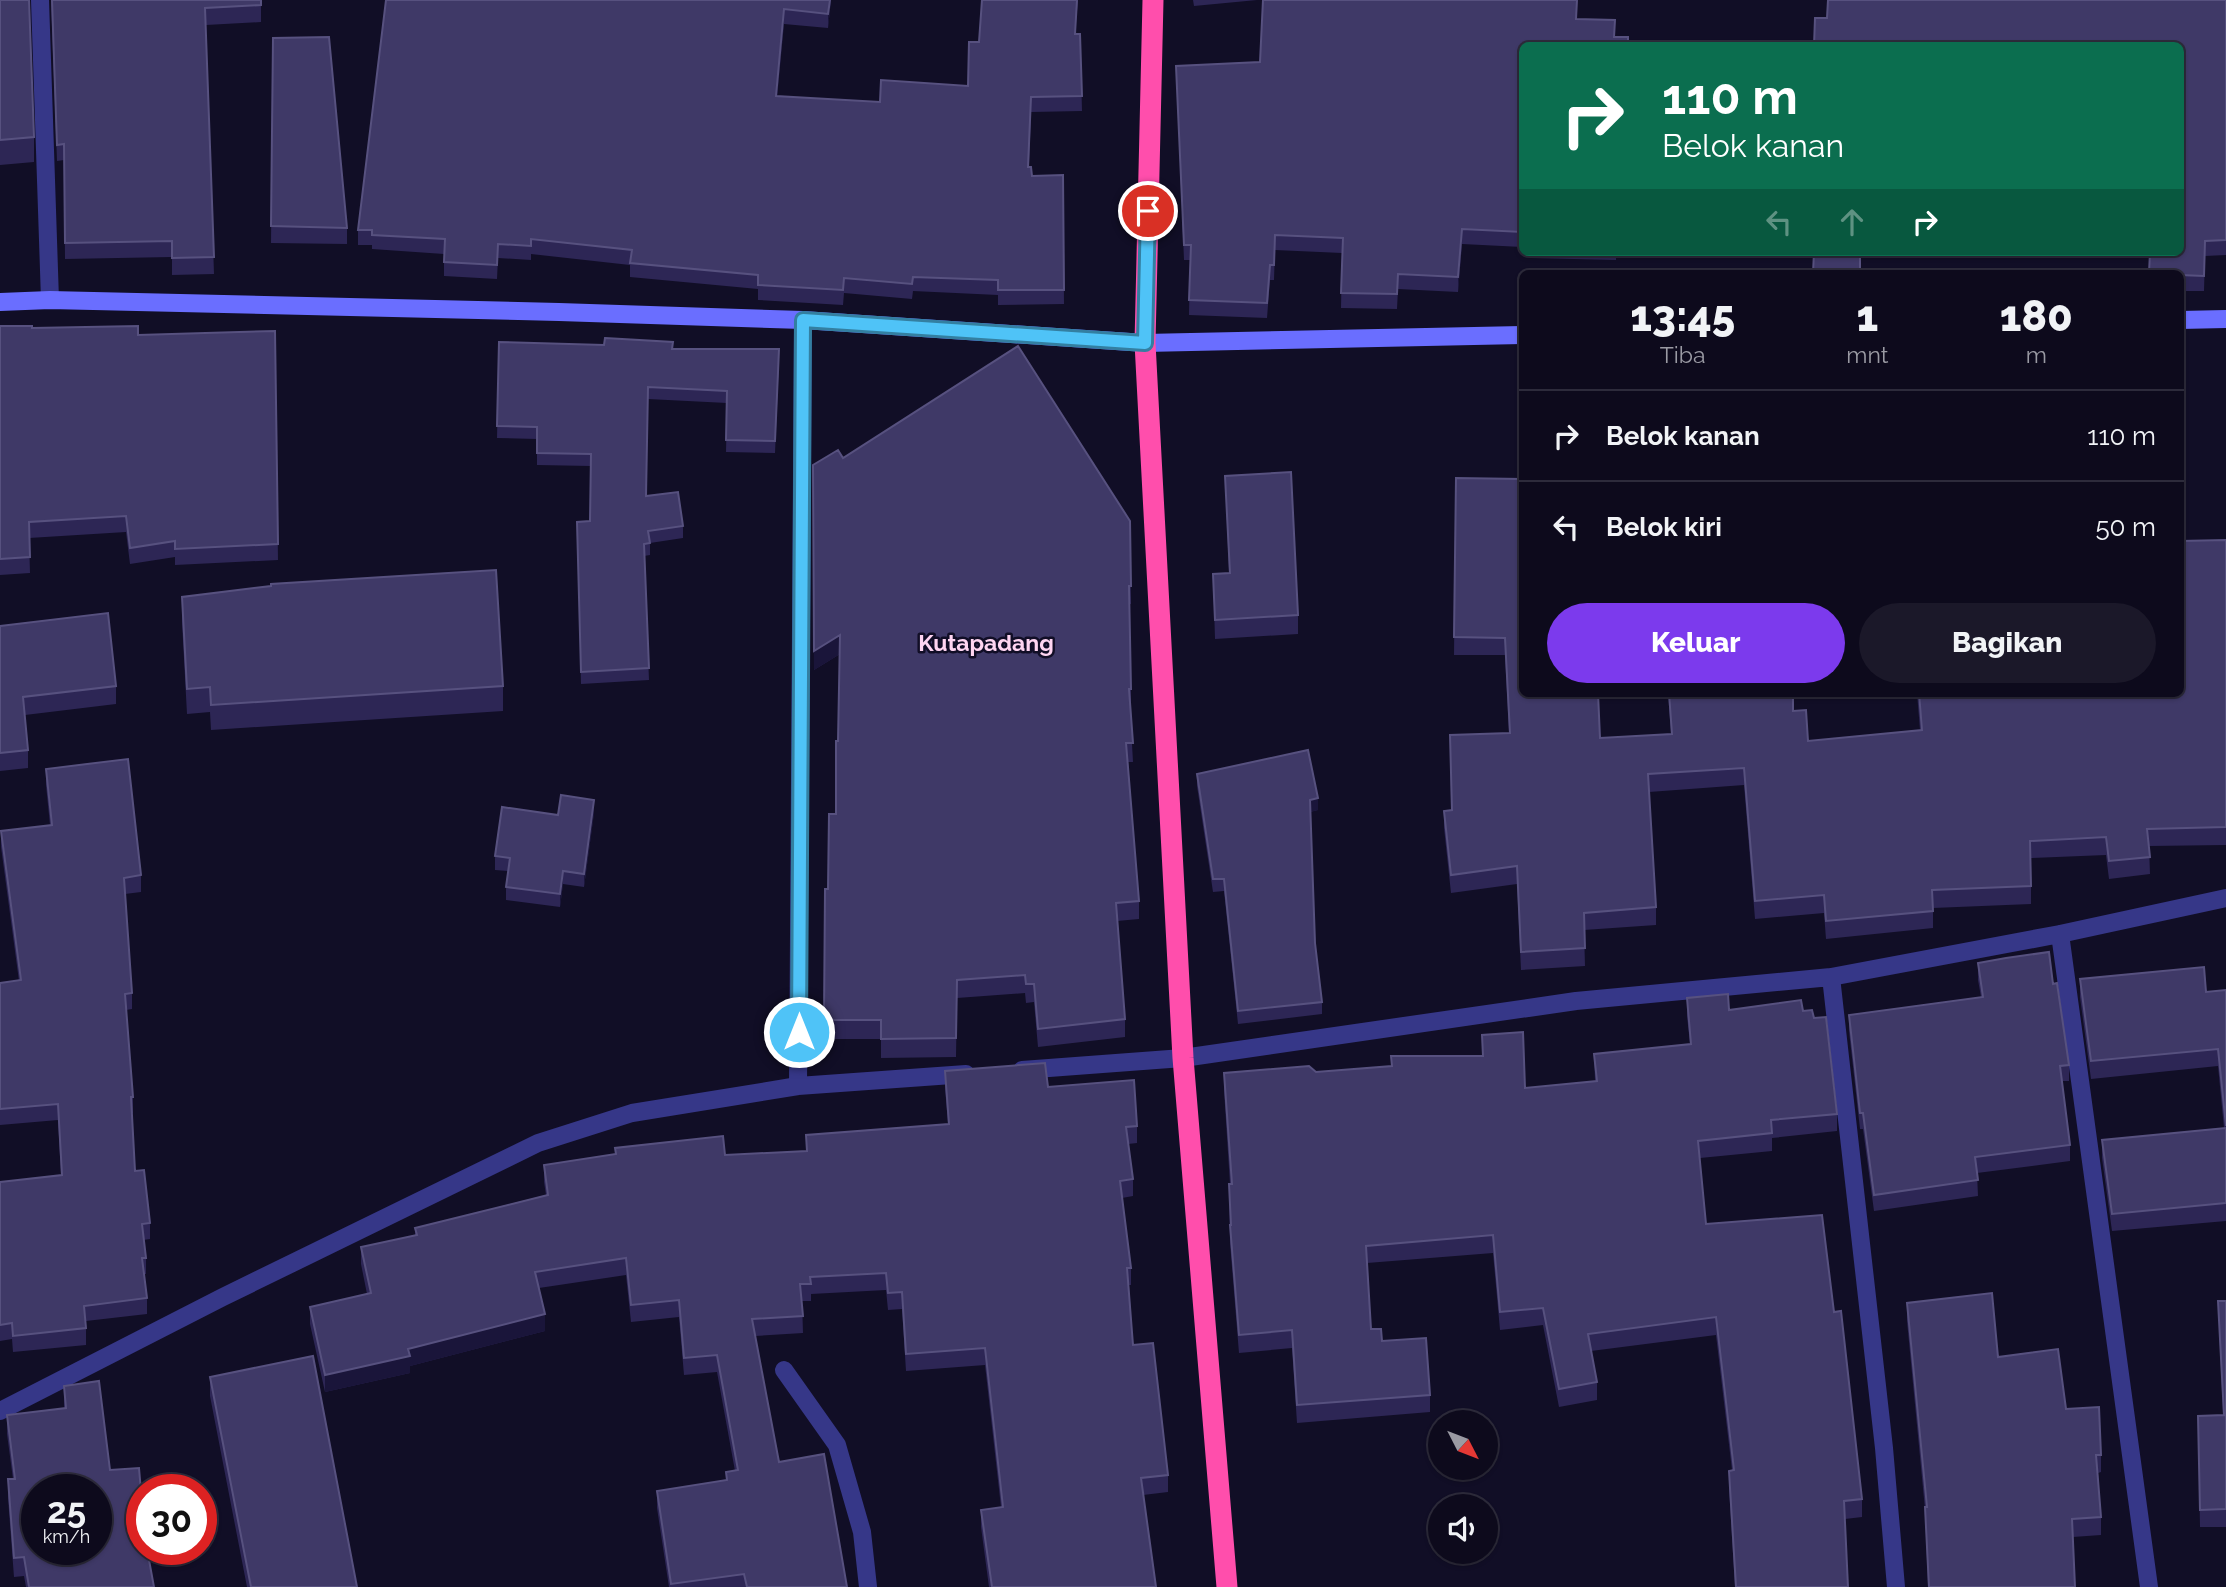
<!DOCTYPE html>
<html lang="id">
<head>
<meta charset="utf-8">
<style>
  body { margin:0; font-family:Raleway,sans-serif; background:#1b1829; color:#f1f3f6; height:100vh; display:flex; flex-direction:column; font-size:26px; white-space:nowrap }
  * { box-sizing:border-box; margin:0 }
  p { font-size:23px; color:#9a9aa3 }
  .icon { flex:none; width:38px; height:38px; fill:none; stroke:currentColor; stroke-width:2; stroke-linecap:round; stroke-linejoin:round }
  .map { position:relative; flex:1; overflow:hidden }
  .sheet { position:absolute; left:1519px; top:270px; width:665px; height:427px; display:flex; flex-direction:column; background:#0d0a1c; border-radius:10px; box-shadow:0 2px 5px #0004,0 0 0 2px #2d2b3b }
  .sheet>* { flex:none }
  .top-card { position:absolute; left:1519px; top:42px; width:665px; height:214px; border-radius:10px; box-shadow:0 2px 5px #0004,0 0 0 2px #2d2b3b; background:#0b6e4f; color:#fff; overflow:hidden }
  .needle { width:46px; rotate:132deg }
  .tools { position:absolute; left:1428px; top:1410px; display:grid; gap:14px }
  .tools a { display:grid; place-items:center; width:70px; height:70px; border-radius:50%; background:#0d0a1c; box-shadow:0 2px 5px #0004,0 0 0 2px #2d2b3b; font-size:35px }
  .speed { position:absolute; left:21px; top:1474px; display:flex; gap:14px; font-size:35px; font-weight:700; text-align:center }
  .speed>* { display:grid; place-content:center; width:91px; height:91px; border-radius:50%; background:#0d0a1c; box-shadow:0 2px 5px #0004,0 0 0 2px #2d2b3b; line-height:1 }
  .speed small { font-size:18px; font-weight:400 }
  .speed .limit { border:10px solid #d22; background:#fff; color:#111 }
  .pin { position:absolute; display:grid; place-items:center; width:60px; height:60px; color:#fff; margin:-30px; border:4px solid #fff; border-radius:50%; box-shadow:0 2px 7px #0007 }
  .me { position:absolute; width:77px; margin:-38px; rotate:0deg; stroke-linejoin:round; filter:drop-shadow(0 0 5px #0008) }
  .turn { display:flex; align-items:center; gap:24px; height:147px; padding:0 28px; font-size:32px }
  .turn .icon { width:91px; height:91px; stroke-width:2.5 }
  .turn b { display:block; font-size:49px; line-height:60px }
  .lanes { display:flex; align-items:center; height:66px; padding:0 28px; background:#0003; justify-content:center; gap:35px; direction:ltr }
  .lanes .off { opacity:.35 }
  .eta { display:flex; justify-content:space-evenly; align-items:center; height:119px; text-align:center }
  .eta b { font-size:42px; font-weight:800; line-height:49px }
  .cta { display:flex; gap:14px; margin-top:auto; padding:14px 28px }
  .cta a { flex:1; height:80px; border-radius:42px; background:#7c3aed; color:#fff; font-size:28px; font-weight:800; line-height:80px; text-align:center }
  .cta a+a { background:#1b1829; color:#f1f3f6 }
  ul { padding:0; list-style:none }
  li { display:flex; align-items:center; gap:21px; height:91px; padding:0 28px; border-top:2px solid #2d2b3b }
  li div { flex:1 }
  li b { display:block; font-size:26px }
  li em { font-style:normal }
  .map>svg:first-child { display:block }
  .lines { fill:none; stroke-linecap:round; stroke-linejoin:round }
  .lane { stroke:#363788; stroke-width:18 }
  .street { stroke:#363788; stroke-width:18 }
  .secondary { stroke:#6a6eff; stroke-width:18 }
  .highway { stroke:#ff4eac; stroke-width:21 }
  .wall { fill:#2d2655 }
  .shaded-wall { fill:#1a153a }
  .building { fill:#3f3967; stroke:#57517f; stroke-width:2; fill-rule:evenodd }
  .route-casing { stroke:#337fa1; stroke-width:18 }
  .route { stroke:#4fc3f7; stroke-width:12 }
  .labels { text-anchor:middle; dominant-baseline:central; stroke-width:5; stroke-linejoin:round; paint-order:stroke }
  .quarter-label { font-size:23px; font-weight:bold; fill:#ffd5f2; stroke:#110e26 }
</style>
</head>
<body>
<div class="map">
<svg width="2226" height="1587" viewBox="0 0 2226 1587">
  <rect width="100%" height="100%" fill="#110e26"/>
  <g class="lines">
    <!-- lane -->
    <path class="lane" d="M784 1370 837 1445 862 1532 868 1587"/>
    <!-- street -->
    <path class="street" d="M40 0 50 300
      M2060 934 2149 1587
      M1831 977 1884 1448 1896 1587
      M1022 1070 1183 1058 1576 1001 1831 977 2060 934 2226 898
      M798 1086 803 320
      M0 1411 223 1297 538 1143 632 1113 798 1086 966 1074"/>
    <!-- secondary -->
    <path class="secondary" d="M0 302 50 300 559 312 803 320 1145 343 1522 335
      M2180 320 2226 319"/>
    <!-- highway -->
    <path class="highway" d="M1153 0 1145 343 1183 1058 1227 1587"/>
  </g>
  <!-- wall -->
  <path class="wall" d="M0 0 34 137V162L0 165Z
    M51 0H261V22L206 25 214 274 172 275V257L65 259 64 160 57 161Z
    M386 0H831L828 28 784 24 777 96 880 102 968 86 979 42 1078 0 1075 34H1080L1082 111 1031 112 1029 167 1032 176 1063 175 1064 304 998 305V295L913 291 912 299 844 293 843 305 758 300V289L630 277V265L531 254V260L498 258 497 279 444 276V254L372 249V245H358V230Z
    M1193 0H1257L1194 6Z
    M2226 0V255L2205 256 2204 291H2180V46L1827 18Z
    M273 38 347 228V244L271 243Z
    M1522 46V247L1462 244 1458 292 1398 289 1397 309 1341 308 1342 253 1275 250 1274 280H1270L1267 318 1189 315 1190 260H1184L1176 66 1260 62Z
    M1530 252H1616V260L1530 258Z
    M0 326 138 335 275 331 278 560 175 565V557L130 564 126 532 29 538 30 573 0 575Z
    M499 342 673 349 779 362 775 453 726 452 727 403 648 399 646 496 683 526V538L650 543V555L644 556 649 680 581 684 577 522 590 521 591 466 537 465V439L497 438Z
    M843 458 1130 521 1131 604H1129L1131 689V708H1130L1133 762H1128L1139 901V919L1117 921 1125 1019V1037L1038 1047 1034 1002 1026 1003 1025 993 957 998 956 1057 881 1058V1039H824L825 889H828L836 814 840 654 814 670 813 465Z
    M1225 476 1298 615V634L1215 639 1213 574 1229 573Z
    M1456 478 1522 693 1600 738 1671 734 1668 693H1794L1793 711 1808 741 1920 730 1917 693H2180L2226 540V845L2149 846 2150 874 2109 879 2106 855 2031 858V904L1933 908V928L1826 939 1824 913 1755 919 1744 785 1649 792 1656 907V925L1584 930 1585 966 1521 970 1517 884 1451 893 1444 828V811L1451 810 1450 735 1509 733 1505 655H1454Z
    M182 597 503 686V711L211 730 210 712 187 714 182 622Z
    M0 626 116 686V704L25 715 28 750V768L0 771Z
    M46 769 141 875V892L125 894 132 993V1009L126 1010 133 1097V1113H132L135 1171 150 1223V1239L143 1240 146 1258V1274H144L147 1298V1314L86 1321V1345L13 1352 12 1339 0 1341V1182L61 1175 58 1120 0 1125V983L19 981 1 847V831L50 825 46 785Z
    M1197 774 1318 810 1310 812 1315 943 1322 1002V1014L1238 1024 1224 891 1213 892 1197 786Z
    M594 813 584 887 563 884 560 907 506 900V887L508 871 495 870V856L558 815Z
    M1978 963 2053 984 2069 1065V1081H2062L2070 1145V1161L1977 1173 1978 1196 1874 1211 1863 1129H1860L1849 1031V1015L1981 997 1978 980Z
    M2080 979 2206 992 2226 990V1221L2112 1231 2102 1158V1140L2224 1128 2218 1066 2091 1079 2080 997Z
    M1687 998 1729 1010 1803 1011 1814 1018 1837 1114V1131L1772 1138V1151L1700 1158 1706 1224 1834 1312 1862 1499V1517L1845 1519 1848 1587H1735L1729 1488V1471L1732 1470 1716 1335 1591 1351 1597 1382V1400L1559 1407 1543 1325 1500 1330 1493 1253 1367 1263 1371 1329 1382 1341 1430 1395V1412L1297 1423 1292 1348 1239 1353 1230 1243 1229 1184H1230L1224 1090V1073L1316 1072 1392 1066 1482 1056V1035L1525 1088 1595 1081 1594 1054 1690 1044 1687 1016Z
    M945 1071 1048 1087 1137 1126V1143L1128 1144 1133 1179V1196L1122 1198 1131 1268V1285H1129L1133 1345 1168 1475V1492L1143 1495 1156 1587H989L981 1527V1510L1001 1507 985 1365 906 1371 902 1309 888 1310 886 1290 811 1294V1301H802L803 1333 755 1336 779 1462 847 1587H669L657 1508V1491L726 1480V1472L735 1471 717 1372 684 1375 679 1317 631 1322 626 1275 539 1288 545 1331 410 1366V1373L325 1392 310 1324V1307L367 1294 361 1264V1247L415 1236V1228L546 1195 544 1182V1165L615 1154V1148L725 1155 806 1151V1135L948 1124 945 1088Z
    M2218 1301H2226V1527H2200L2198 1416 2223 1415Z
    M1907 1303 1998 1357 2066 1409 2101 1455V1472L2098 1473 2101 1517V1535L2073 1537 2075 1587H1928L1925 1509 1907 1321Z
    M210 1377 357 1587H247L210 1396Z
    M64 1386 110 1470 142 1549 154 1587H26L24 1576 14 1577 8 1498V1479H13L7 1434V1415L64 1408Z"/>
  <!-- shaded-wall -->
  <path class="shaded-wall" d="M830 0H831L828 28V14Z
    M784 9V24L776 111V96Z
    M1462 229V244L1458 292V277Z
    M840 635V654L814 670V651Z
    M1318 798V810L1310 812V800Z
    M594 800V813L584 887V874Z
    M563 871V884L560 907V894Z
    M545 1314V1331L410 1366V1373L325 1392V1375L408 1349Z"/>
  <!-- building -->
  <path class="building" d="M0 0H29L34 137 0 140Z
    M52 0H261V5L205 8 214 257 172 258V241L65 243 64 144 57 145Z
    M386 0H830L828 14 784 9 776 96 880 102 881 80 968 86 969 42H979L982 0H1077L1075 34H1080L1082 96 1031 97 1028 167H1031L1032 176 1063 175 1064 290H998V280L913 277 912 284 844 278 843 290 758 285V275L630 263 632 250 531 239V246L498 244 497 265 444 262 445 239 372 235V230H358Z
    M1263 0H1577L1576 19 1615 20 1614 37H1628V46H1522V232L1462 229 1458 277 1398 274 1397 294 1341 293 1343 238 1275 235 1274 265H1270L1267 303 1189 300 1191 245H1184L1176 66 1260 62Z
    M1828 0H2226V240L2205 241 2204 276 2180 275V273H2149L2150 252H2180V46H1814L1815 18H1827Z
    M329 37 347 228 271 226 273 38Z
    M1814 252H1860V273H1813Z
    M0 326H32V328L138 326V335L275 331 278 544 175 549V541L130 548 126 516 29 522 30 557 0 559Z
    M605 338 673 342 672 349H779L775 441 726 440 727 391 648 387 646 496 678 492 683 526 648 531 650 543 644 544 649 668 581 672 577 522 590 521 591 454 537 453V427L497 426 499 342 604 345Z
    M1018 346 1130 521 1131 586H1129L1131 689H1129L1133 743H1126L1139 901 1116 903 1125 1019 1038 1029 1034 984H1026L1025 975 957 980 956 1038 881 1039V1020H824L825 889H828L829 814H836V741H838L840 635 814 651 813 465 838 450 843 458Z
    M1291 472 1298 615 1215 620 1213 574 1230 573 1225 476Z
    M1456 478 1522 479V693H1598L1600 738 1672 734 1669 693H1793V711L1806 710 1808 741 1922 730 1919 693H2180V541L2226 540V827L2147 829 2150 857 2109 861 2106 837 2030 841 2031 886 1932 890 1933 911 1826 921 1824 895 1755 901 1744 768 1648 774 1656 907 1584 913 1585 948 1521 952 1517 866 1451 875 1444 811 1452 810 1450 735 1510 733 1505 638 1454 637Z
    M496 570 503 686 211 705 210 687 187 689 182 597 271 586V584Z
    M108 613 116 686 23 697 28 750 0 753V626Z
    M1308 750 1318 798 1310 800 1315 943 1322 1002 1238 1011 1224 879H1213L1197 774Z
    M128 759 141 875 124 878 132 993 125 994 133 1097H131L135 1171 144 1170 150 1223 142 1224 146 1258H142L147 1298 84 1306 86 1328 13 1336 12 1323 0 1325V1182L62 1175 58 1104 0 1109V983L21 980 1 831 52 825 46 769Z
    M561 795 594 800 584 874 563 871 560 894 506 887 510 858 495 856 502 807 558 815Z
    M2049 952 2053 984 2057 983 2069 1065 2060 1066 2070 1145 1975 1157 1978 1180 1874 1195 1863 1113H1860L1849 1015 1983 997 1978 963 2006 958Z
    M2204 967 2206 992 2226 990V1126L2218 1049 2091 1061 2080 979Z
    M1728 994 1729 1010 1801 1000 1803 1011 1812 1010 1814 1018 1826 1017 1837 1114 1771 1120 1772 1133 1698 1141 1706 1224 1822 1215 1834 1312 1841 1311 1862 1499 1844 1501 1848 1587H1736L1729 1471 1734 1470 1716 1317 1588 1334 1597 1382 1559 1389 1543 1308 1500 1312 1493 1235 1366 1246 1371 1329H1381L1382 1341 1426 1338 1430 1395 1297 1405 1292 1330 1239 1335 1230 1225H1231L1229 1184H1232L1224 1073 1309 1066 1316 1072 1392 1066 1391 1056H1483L1482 1035 1523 1032 1525 1088 1597 1081 1594 1054 1691 1044 1687 998Z
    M1045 1063 1048 1087 1134 1080 1137 1126 1126 1127 1133 1179 1120 1181 1131 1268H1127L1133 1345 1153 1343 1168 1475 1141 1478 1156 1587H992L981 1510 1003 1507 985 1348 906 1354 902 1292 888 1293 886 1273 810 1277 811 1284H800L803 1316 752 1319 779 1462 824 1454 847 1587H747L744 1574 671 1584 657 1491 727 1480 726 1472 738 1470 717 1355 684 1358 679 1300 631 1305 626 1258 535 1272 545 1314 408 1349 410 1356 325 1375 310 1307 371 1293 361 1247 417 1235 415 1228 548 1195 544 1165 616 1154 615 1148 723 1136 725 1155 807 1151 806 1135 949 1124 945 1071Z
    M2226 1128V1203L2112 1214 2102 1140Z
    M1992 1293 1998 1357 2058 1349 2066 1409 2099 1407 2101 1455H2096L2101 1517 2072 1519 2075 1587H1929L1925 1507H1927L1907 1303Z
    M2218 1301H2226V1509L2200 1510 2198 1416 2224 1415Z
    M313 1356 357 1587H251L210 1377Z
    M99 1381 110 1470 139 1468 142 1503V1549H147L154 1587H29L24 1557 14 1558 8 1479H15L7 1415 66 1408 64 1386ZM37 1489H96V1549H37Z"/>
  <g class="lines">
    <defs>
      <path id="route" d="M799 1032 803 320 1145 343 1148 211"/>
    </defs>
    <!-- route casing -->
    <use href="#route" class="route-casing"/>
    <!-- route -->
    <use href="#route" class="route"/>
  </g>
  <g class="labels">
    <!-- quarter labels -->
    <g class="quarter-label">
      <text x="986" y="642">Kutapadang</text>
    </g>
  </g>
</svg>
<div class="tools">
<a><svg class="needle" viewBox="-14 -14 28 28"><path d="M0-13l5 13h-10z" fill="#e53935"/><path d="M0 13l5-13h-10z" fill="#9a9aa3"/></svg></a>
<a><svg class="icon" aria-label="sound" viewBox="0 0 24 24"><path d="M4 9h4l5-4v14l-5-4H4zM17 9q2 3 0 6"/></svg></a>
</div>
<div class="speed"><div>25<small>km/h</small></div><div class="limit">30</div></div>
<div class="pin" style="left:1148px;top:211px;background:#d93025"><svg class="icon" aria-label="arrive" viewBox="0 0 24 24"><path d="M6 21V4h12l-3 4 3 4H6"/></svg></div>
<svg class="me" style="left:799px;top:1032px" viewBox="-20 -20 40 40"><circle r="17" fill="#4fc3f7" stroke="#fff" stroke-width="3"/><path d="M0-11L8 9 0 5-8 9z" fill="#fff"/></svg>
<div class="top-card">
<div class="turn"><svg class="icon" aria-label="right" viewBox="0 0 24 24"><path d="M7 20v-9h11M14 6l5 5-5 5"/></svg><div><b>110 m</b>Belok kanan</div></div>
<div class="lanes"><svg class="icon off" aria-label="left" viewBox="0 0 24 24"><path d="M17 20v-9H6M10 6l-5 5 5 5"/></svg><svg class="icon off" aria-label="ahead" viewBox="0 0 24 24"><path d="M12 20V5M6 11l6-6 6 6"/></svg><svg class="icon" aria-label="right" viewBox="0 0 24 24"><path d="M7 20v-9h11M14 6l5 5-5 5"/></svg></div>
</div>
<section class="sheet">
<div class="eta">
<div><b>13:45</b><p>Tiba</p></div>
<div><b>1</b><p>mnt</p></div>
<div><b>180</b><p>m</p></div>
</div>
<ul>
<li><svg class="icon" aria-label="right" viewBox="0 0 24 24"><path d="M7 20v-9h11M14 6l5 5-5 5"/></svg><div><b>Belok kanan</b></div><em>110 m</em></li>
<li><svg class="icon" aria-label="left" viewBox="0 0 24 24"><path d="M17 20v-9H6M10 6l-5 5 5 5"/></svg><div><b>Belok kiri</b></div><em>50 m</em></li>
</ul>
<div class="cta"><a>Keluar</a><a>Bagikan</a></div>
</section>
</div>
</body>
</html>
